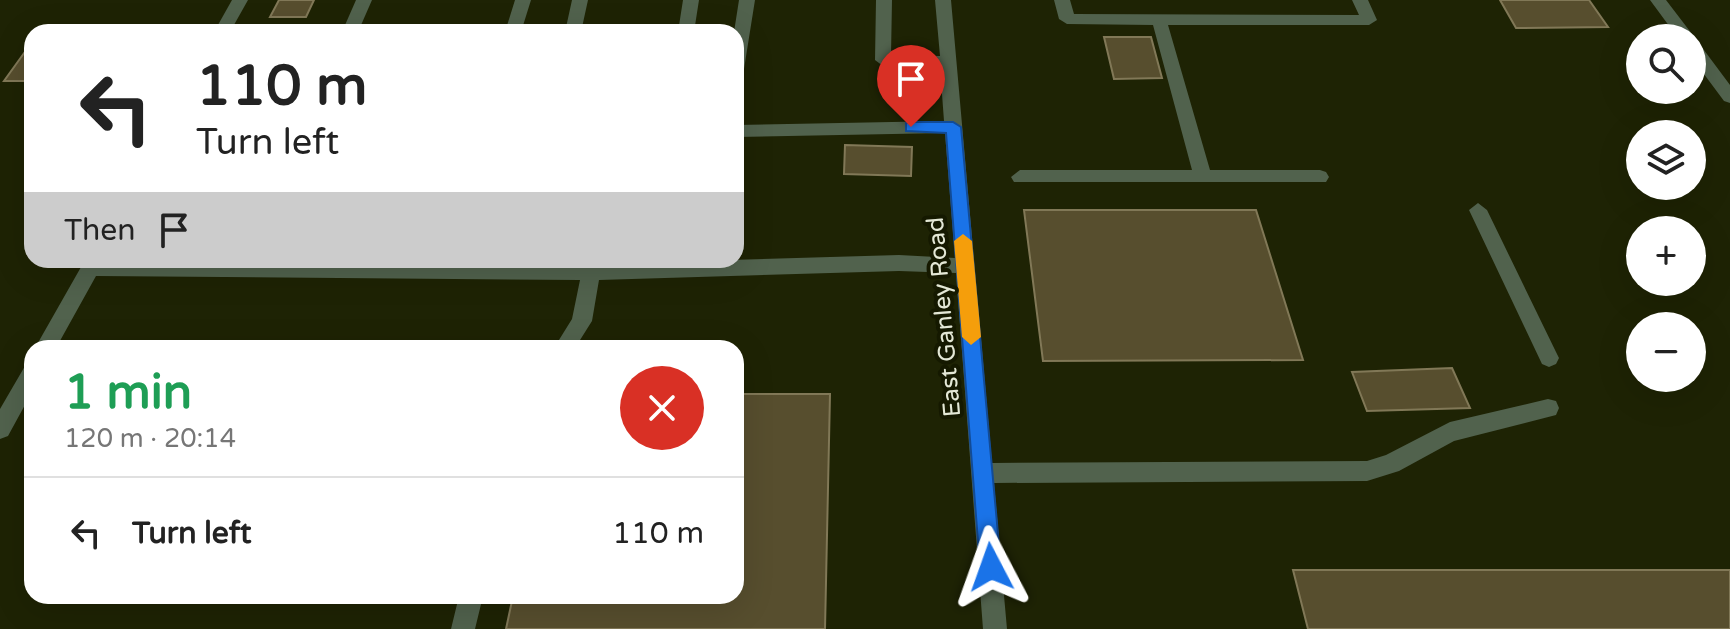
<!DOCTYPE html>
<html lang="en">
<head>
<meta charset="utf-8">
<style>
  body { margin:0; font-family:"Varela Round",sans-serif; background:#f2f2f2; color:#222; height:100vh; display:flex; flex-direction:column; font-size:30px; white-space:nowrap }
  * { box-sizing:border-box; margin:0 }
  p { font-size:26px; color:#767676 }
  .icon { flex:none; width:44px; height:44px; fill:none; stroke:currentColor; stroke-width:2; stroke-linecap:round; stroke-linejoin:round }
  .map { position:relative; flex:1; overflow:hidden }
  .drawer { position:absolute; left:24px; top:340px; width:720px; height:264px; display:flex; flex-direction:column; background:#fff; border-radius:24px; box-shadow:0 8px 32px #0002 }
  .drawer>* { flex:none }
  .banner { position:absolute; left:24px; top:24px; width:720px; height:244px; border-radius:24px; box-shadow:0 8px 32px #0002; background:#fff; color:#222; overflow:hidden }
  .fabs { position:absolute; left:1626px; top:24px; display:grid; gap:16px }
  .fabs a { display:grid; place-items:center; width:80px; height:80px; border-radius:50%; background:#fff; box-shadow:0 8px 32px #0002; font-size:40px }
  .pin { position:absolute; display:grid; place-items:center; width:68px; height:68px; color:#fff; margin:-82px -34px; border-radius:50% 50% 50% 0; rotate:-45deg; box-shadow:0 0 8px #0007 }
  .pin .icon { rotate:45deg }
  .me { position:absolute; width:88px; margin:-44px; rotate:356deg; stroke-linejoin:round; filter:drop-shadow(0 0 6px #0008) }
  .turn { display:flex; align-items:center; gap:28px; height:168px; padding:0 40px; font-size:36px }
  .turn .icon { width:104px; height:104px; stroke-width:2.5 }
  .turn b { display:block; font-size:56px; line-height:68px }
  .then { display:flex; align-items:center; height:76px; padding:0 40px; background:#0003; gap:16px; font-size:30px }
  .round { display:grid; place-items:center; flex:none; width:84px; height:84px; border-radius:42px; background:#f2f2f2 }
  .overview { display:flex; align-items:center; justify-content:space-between; height:136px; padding:0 40px }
  h1 { font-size:48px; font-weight:700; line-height:60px; color:#1e9e55 }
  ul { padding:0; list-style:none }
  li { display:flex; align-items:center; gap:24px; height:112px; padding:0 40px; border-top:2px solid #e0e0e0 }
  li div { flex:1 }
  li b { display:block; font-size:30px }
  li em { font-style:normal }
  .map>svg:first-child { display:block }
  .building { fill:#574e2e; stroke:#817857; stroke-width:2 }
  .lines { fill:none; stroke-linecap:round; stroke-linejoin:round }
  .minor { fill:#51624d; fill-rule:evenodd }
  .route { fill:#1a73e8; stroke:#114b97; stroke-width:2 }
  .slow { fill:#f59e0b }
  .labels { text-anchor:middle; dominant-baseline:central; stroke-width:8; stroke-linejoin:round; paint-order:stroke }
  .street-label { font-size:24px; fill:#e4e8d6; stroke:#151900 }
</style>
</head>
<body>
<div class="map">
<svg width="1730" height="629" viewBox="0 0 1730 629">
  <rect width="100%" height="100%" fill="#1e2304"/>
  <!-- building -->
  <path class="building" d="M279 0H314L306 17H270Z
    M1500 0H1589L1608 27 1516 28Z
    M1104 37H1151L1162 78 1114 79Z
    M32 42V81H4Z
    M845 145 912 147 911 176 844 174Z
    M1024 210H1256L1303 360 1043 361Z
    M1452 368 1470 408 1367 411 1352 372Z
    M736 394H830L825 629H506L513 596H736Z
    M1293 570H1730V629H1308Z"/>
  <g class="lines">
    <!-- minor -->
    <path class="minor" d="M232 0H248L230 32H214Z
      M356 0H372L358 32H342Z
      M515 0H531L521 32H505Z
      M572 0H588L581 32H565Z
      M683 0H699L694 32H678Z
      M739 0H755L744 69 736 75 734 32Z
      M876 0H892L891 55 940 56 935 0H951L992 463 1367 461 1386 455 1450 422 1548 399 1556 401 1559 408 1556 415 1454 441 1399 471 1367 481 994 483 1007 629H983L956 273 899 271 599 280 592 321 575 348H554L572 319 580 280 96 276 56 348H35L85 260 591 264 899 255 955 258 945 133 736 137V125L944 121 940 67 883 66 875 60Z
      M1054 0H1070L1074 14 1359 15 1352 0H1368L1377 20 1369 25H1168L1210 170H1320L1326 172 1329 177 1326 182H1014L1011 177 1020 170H1192L1153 25 1067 24 1059 19Z
      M1650 0H1666L1692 34V41L1698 42 1730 85V103L1724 101 1692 58V38H1678Z
      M1478 203 1487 210 1556 352 1559 358 1556 364 1549 367 1542 364 1469 210Z
      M32 363V392L8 436 0 439V409L25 366Z
      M459 596H483L475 629H451Z"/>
  </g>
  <!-- route -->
  <path class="route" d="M911 122H953L961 127 1001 567 998 574 991 577 983 574 980 567 946 133 906 131V123Z"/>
  <!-- slow -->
  <path class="slow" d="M963 234 972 241 981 337 971 345 962 337 954 241Z"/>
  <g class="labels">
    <!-- street labels -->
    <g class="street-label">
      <text transform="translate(944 317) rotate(-95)">East Ganley Road</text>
    </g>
  </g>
</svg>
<div class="fabs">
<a><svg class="icon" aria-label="search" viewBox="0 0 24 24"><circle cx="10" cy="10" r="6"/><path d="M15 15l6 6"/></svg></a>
<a><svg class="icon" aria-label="layers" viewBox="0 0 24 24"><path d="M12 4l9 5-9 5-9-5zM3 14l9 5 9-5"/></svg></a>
<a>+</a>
<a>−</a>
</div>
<div class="pin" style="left:911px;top:127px;background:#d93025"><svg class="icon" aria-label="arrive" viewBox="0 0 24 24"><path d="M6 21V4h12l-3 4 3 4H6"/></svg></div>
<svg class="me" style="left:991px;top:567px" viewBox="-20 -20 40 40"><path d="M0-17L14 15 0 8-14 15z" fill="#1a73e8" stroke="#fff" stroke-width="4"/></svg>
<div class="banner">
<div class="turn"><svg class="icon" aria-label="left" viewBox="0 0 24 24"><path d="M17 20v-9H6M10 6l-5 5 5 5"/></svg><div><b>110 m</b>Turn left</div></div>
<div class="then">Then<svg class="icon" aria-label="arrive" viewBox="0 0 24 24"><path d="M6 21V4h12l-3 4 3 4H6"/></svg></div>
</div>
<section class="drawer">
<div class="overview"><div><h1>1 min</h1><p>120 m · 20:14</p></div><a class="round" style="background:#d93025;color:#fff"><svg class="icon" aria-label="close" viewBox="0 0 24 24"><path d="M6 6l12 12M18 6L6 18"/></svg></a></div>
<ul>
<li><svg class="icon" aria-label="left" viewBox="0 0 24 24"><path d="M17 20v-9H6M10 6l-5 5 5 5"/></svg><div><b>Turn left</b></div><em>110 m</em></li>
</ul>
</section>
</div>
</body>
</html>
